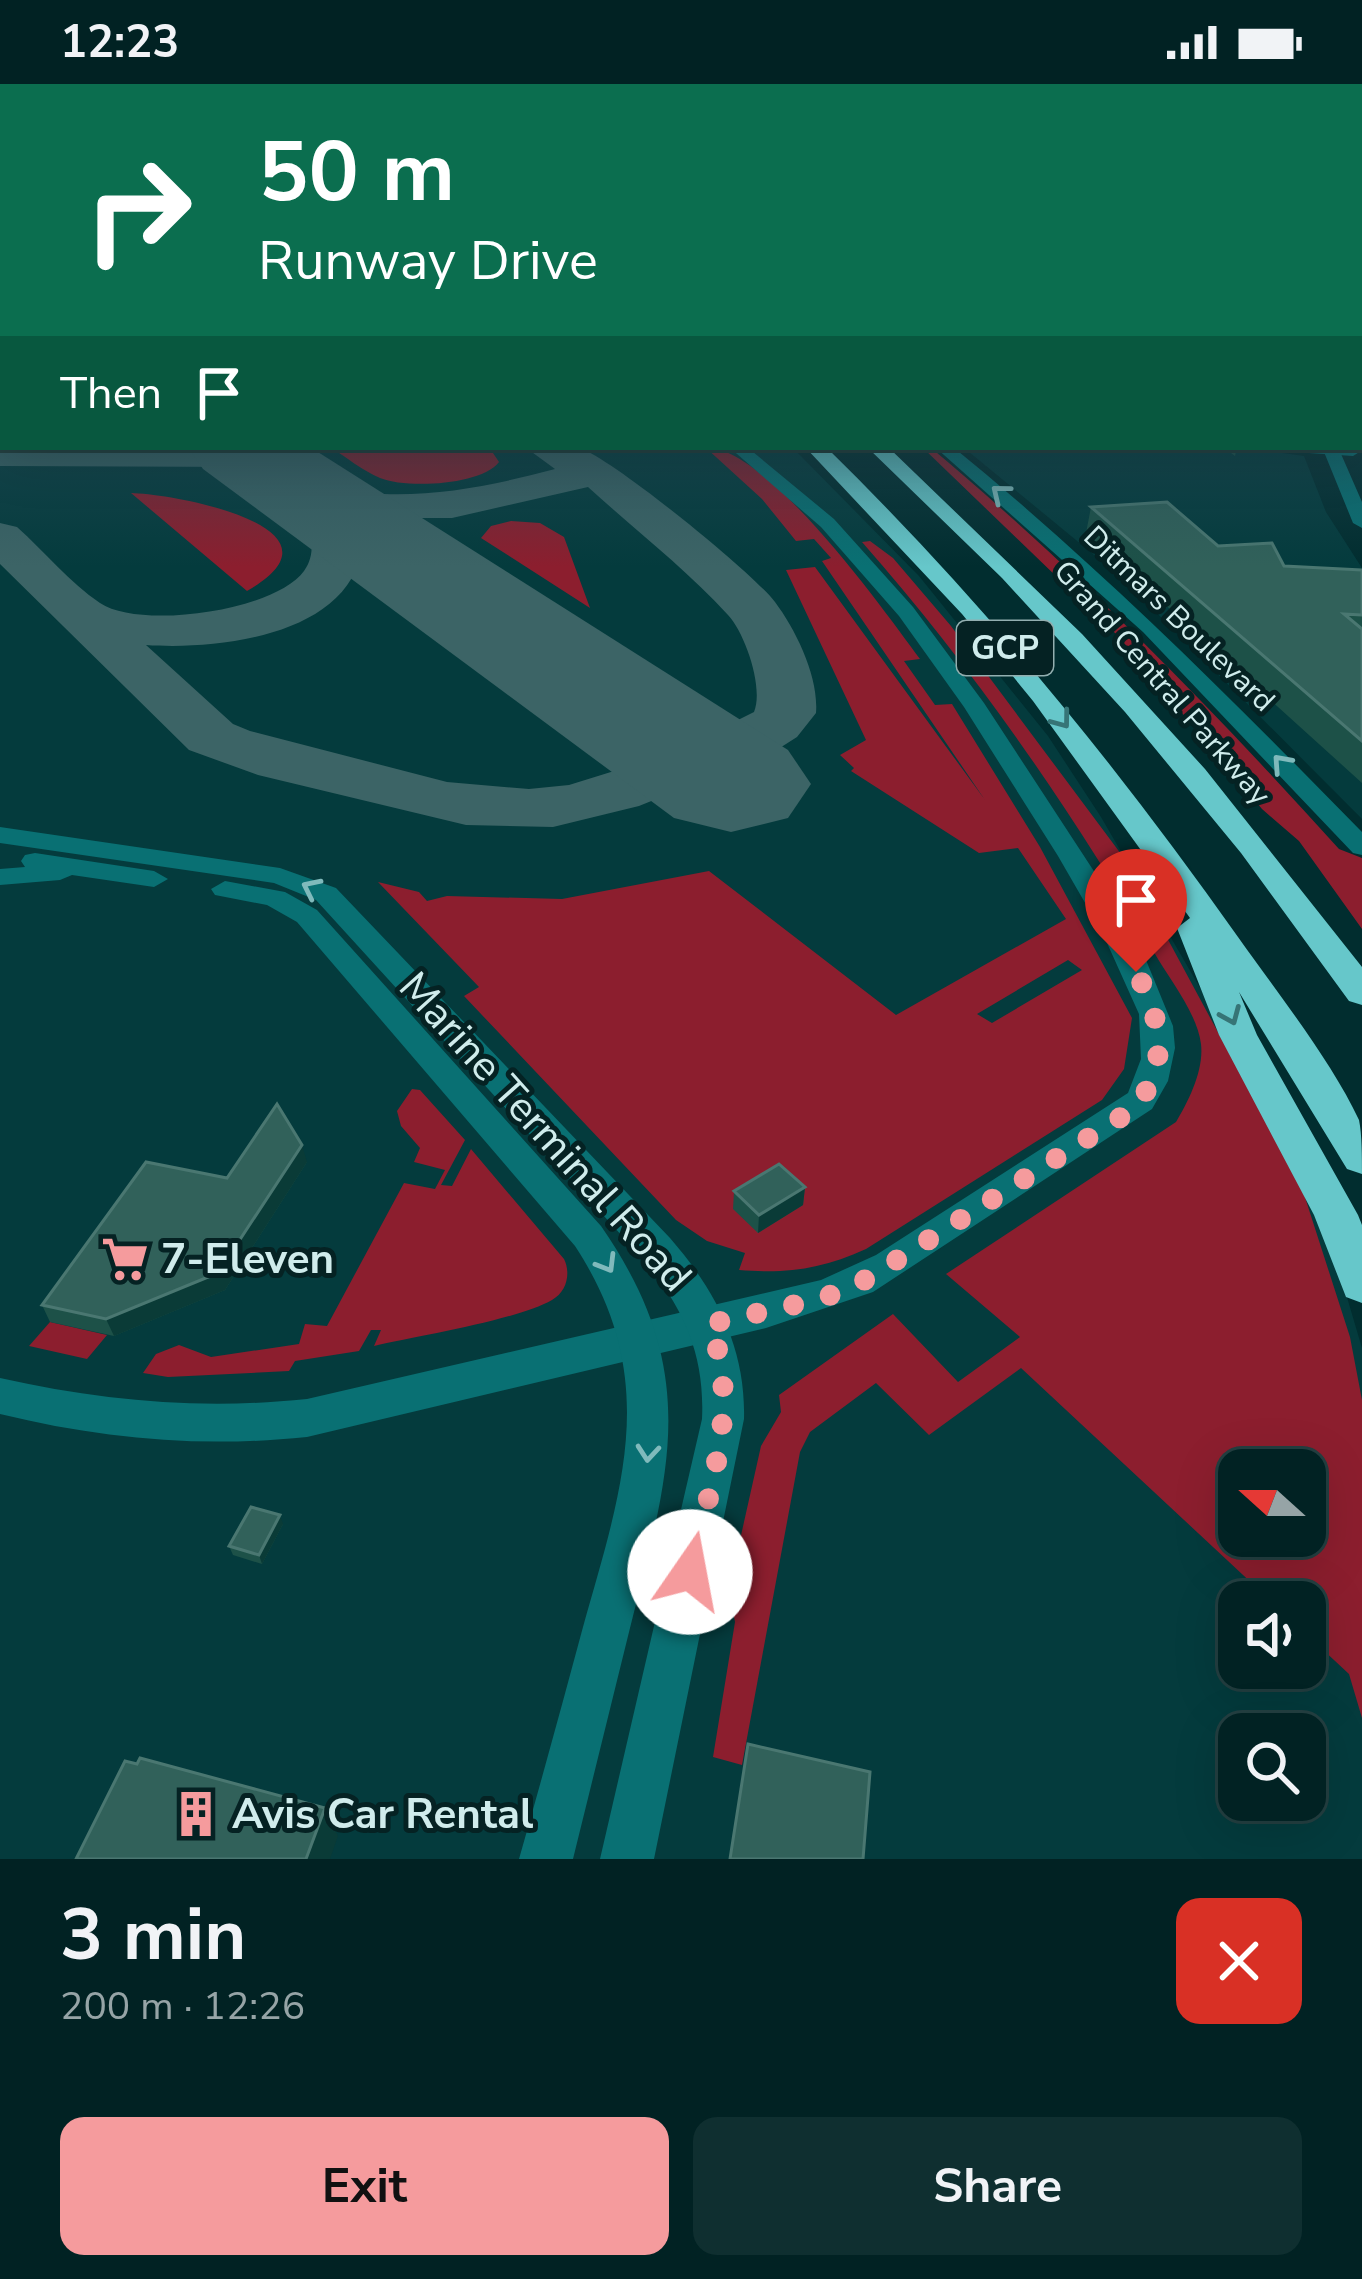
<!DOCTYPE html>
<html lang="en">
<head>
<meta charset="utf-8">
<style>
  body { margin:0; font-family:"Nunito Sans",sans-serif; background:#0f2f30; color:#f1f3f6; height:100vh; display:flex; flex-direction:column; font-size:45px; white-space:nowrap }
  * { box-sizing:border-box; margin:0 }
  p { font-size:39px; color:#96a4a6 }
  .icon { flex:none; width:66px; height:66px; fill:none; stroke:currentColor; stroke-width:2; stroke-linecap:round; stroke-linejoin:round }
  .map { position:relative; height:1775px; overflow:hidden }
  .side { display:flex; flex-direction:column; background:#012223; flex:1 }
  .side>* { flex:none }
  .guide { position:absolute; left:0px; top:0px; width:1362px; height:366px; box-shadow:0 12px 48px #0002,0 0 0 3px #233f41; background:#0b6e4f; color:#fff; overflow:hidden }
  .needle { width:78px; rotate:291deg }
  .tools { position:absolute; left:1218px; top:1365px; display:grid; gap:24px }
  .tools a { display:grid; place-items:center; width:108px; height:108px; border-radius:24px; background:#012223; box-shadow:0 12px 48px #0002,0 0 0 3px #233f41; font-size:60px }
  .pin { position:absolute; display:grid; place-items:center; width:102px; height:102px; color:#fff; margin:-123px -51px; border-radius:50% 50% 50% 0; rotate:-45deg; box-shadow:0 0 12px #0007 }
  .pin .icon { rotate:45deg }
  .me { position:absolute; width:132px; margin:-66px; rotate:12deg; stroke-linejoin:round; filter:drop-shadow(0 0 9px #0008) }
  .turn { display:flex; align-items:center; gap:42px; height:252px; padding:0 60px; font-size:54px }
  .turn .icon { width:156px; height:156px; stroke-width:2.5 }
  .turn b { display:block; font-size:84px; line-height:102px }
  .then { display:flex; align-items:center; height:114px; padding:0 60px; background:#0003; gap:24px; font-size:45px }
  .round { display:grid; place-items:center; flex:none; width:126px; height:126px; border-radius:24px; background:#0f2f30 }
  .overview { display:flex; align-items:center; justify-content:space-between; height:204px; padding:0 60px }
  h1 { font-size:72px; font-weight:700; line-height:90px }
  .primary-button { display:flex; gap:24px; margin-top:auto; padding:24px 60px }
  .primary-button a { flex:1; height:138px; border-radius:24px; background:#f59b9d; color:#111; font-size:48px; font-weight:700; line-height:138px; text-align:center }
  .primary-button a+a { background:#0f2f30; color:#f1f3f6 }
  .status { display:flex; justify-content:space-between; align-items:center; height:84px; padding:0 60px; background:#012223; direction:ltr }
  .status svg { height:33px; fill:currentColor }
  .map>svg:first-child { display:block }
  .built { fill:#043b3d; fill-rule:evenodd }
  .green { fill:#8c1e2e; fill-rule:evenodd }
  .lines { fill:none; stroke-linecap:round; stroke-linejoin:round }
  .taxiway { fill:#3c6466; fill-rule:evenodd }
  .runway { fill:#3c6466; fill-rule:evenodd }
  .minor { fill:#097073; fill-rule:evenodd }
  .tertiary { fill:#097073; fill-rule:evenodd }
  .motorway { fill:#66c7ca; fill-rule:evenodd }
  .wall { fill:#1d5148 }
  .shaded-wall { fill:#0a3b37 }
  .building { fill:#31615a; stroke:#4a7771; stroke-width:3 }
  .oneway { stroke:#80babc }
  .oneway2 { stroke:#367476 }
  .route { stroke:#f59b9d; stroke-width:21; stroke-dasharray:0 37.8 }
  .labels { text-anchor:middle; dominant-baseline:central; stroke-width:10; stroke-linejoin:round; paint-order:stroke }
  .far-street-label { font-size:30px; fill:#d0ecec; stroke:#052223 }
  .shield { fill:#052223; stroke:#93afb0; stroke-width:3 }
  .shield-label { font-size:33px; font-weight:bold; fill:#d0ecec }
  .near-street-label { font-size:42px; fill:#d0ecec; stroke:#052223 }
  .near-poi-label { font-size:42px; font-weight:bold; fill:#d0ecec; stroke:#052223; text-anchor:start }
</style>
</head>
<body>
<div class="status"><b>12:23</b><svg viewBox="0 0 49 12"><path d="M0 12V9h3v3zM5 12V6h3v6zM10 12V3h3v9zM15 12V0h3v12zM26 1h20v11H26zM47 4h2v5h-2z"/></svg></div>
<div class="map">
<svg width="1362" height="1775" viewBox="0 0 1362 1775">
  <rect width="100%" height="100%" fill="#012d2f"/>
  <!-- built -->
  <path class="built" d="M0 234 3 363H792L919 492 1048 652 1101 733 1290 1059 1326 1142 1362 1264V1775H0ZM1239 1386H1305V1452H1239ZM1239 1518H1305V1584H1239ZM1239 1650H1305V1716H1239Z
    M963 363H1240L1304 372 1326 428 1362 484V735L1122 494Z"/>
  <!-- green -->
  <path class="green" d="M330 363H489L499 378C482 401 407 405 380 394 363 387 346 373 330 363Z
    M705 363C768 363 883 525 920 575L904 577 935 621 952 620 1040 763 1132 934 1124 985 1102 1016 866 1165C822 1185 787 1190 739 1186L745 1169 707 1157 676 1136 464 912 479 903 378 798 419 808 427 817 447 812 562 815 709 787 896 931 1066 835 1018 764 979 769 851 687 854 684 840 671 866 656 786 486 815 483 985 716 822 477 831 474 814 455 796 457 762 415ZM1068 876 1082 886 992 939 977 930Z
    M922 363H930C1078 487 1210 622 1339 765L1362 774V845L1299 757 1262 725 1115 549Z
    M131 409C176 410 358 444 247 507Z
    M511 437 540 439 564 453 590 524 481 454 491 442Z
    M870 457 893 474 951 542 1124 774 1302 1104 1350 1253 1362 1316V1634L1349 1590 1305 1549V1518H1272L1021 1284 929 1351 876 1299 810 1348 800 1368 742 1681 713 1673 735 1538 729 1505 761 1362 781 1328 779 1311 893 1230 958 1298 1020 1253 946 1190 1176 1038C1189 1016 1204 986 1201 960 1197 929 1170 896 1155 870 1071 725 973 584 862 458ZM1239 1386H1305V1452H1239Z
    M412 1005 420 1006 465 1056 441 1101 452 1102 471 1065 564 1175C571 1189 567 1208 552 1216 517 1236 417 1252 374 1262L381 1246H371L359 1267 295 1277 289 1287 168 1293 143 1289 156 1270 179 1261 211 1273 299 1260 305 1240 327 1242 404 1099 435 1105 445 1086 414 1078 420 1064 401 1042 397 1027Z
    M50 1238 107 1251 87 1275 29 1262Z"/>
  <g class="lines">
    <!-- taxiway -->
    <path class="taxiway" d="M0 356 3 363H266L271 370 265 379 250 383 0 382Z
      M525 363C542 363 565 359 580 364 614 376 752 488 775 518 796 546 819 593 816 629L797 653 775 667 639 722 553 743 466 741 258 691 189 666 0 480V439L17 443C44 467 70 499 100 519 140 546 275 527 304 487 319 466 307 446 310 424L290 420 283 410 290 400C320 393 353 408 384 410 442 412 499 400 555 385ZM588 403C634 445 686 485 728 531 745 549 764 604 754 628L700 655 627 683 569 701 529 705 447 698 250 647 233 640 146 561C214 566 343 553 361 470 364 460 358 445 356 434H452Z"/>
    <!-- runway -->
    <path class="runway" d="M188 363H310L788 666 811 700 788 734 731 748 674 734 203 385Z"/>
    <!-- minor -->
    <path class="minor" d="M1359 310H1362V318H1359Z
      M729 363H747L834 435 913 523 984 619 1101 798 1146 876 1173 942 1175 964 1168 997 1152 1025 873 1208 766 1244 307 1353C201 1364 103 1355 0 1330V1294C103 1317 201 1326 307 1315L821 1196 876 1171 1128 1009 1141 975 1139 930 1103 850 1058 772 964 623 899 532 821 443Z
      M1286 363H1356L1361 367 1353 372 1294 368Z"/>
    <!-- tertiary -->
    <path class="tertiary" d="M935 363H953C1099 482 1230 613 1362 748V771L1353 769 1143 548Z
      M1322 363H1338L1362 418V444L1353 439Z
      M0 743 280 784 336 804 670 1154C716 1207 746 1264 744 1335L654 1775H600L702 1335C705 1271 684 1225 644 1176L316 816 274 799 0 759Z
      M35 769 154 787 168 795 154 803 72 791 60 796 0 801V785L25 783 21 777 25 771Z
      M225 797 285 808 317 826 601 1142C702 1288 670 1386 630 1544 611 1621 592 1698 573 1775H519C541 1698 562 1621 583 1543 622 1404 662 1295 575 1162L297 838 267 821 215 811 211 805Z"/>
    <!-- motorway -->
    <path class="motorway" d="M805 363H826C980 514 1114 677 1238 853 1276 907 1331 976 1359 1036 1362 1050 1362 1074 1362 1090L1347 1085 1239 908 1257 951 1358 1131 1362 1141V1219L1346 1213 1314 1131 1219 951 1177 844 1190 834 1033 617 962 530Z
      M867 363H888L1082 550 1205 685 1362 883V921L1349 917 1241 769 1125 628 1002 494Z"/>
  </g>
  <!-- wall -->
  <path class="wall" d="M1223 363H1237L1235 372Z
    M1091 423 1284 482 1362 486V699L1086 449Z
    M307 1078 225 1206 114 1252 50 1238 42 1221 227 1094Z
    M805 1103 803 1121 758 1149 733 1125 734 1107Z
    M283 1440 262 1480 233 1471 229 1462Z"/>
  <!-- shaded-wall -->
  <path class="shaded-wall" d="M302 1061 307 1078 225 1206 114 1252 106 1235Z
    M805 1103 803 1121 758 1149 759 1131Z
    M280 1431 283 1440 262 1480 259 1471Z
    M325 1724 338 1752 330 1775H306Z"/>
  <!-- building -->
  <path class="building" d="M1167 418 1218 462 1272 459 1284 482 1362 486V531L1344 530 1362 545V657L1091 423Z
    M277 1020 302 1061 218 1189 106 1235 42 1221 146 1078 227 1094Z
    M779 1080 805 1103 759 1131 734 1107Z
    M251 1423 280 1431 259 1471 229 1462Z
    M748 1660 870 1688 863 1775H730Z
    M140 1674 325 1724 306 1775H76L125 1677 137 1680Z"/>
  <!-- one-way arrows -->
  <defs><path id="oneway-chevron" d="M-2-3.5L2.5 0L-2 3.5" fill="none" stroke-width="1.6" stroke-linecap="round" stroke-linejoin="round" transform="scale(3)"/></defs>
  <g class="oneway">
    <use href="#oneway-chevron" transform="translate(1000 409) rotate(-141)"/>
    <use href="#oneway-chevron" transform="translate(1281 679) rotate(-132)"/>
    <use href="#oneway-chevron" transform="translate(311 804) rotate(-154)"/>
    <use href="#oneway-chevron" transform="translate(607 1180) rotate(59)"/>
    <use href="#oneway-chevron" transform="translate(648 1369) rotate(95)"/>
  </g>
  <g class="oneway2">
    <use href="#oneway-chevron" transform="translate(1062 636) rotate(53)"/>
    <use href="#oneway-chevron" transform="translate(1231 932) rotate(67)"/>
  </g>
  <!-- sky -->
  <linearGradient id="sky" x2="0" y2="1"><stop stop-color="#01191a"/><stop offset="0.48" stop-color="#274c58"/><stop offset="1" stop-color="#274c58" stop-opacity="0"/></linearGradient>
  <rect width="1362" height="483" fill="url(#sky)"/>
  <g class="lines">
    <!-- route -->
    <path class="route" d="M690 1488C708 1409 743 1319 709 1240L824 1214 867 1195 1129 1028C1172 988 1162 934 1136 888"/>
  </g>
  <!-- icons -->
  <defs>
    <symbol id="supermarket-bare" viewBox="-9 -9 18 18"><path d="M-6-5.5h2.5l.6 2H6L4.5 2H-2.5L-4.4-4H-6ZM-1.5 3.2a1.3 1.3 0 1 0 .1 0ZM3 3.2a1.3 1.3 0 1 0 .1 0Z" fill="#f59b9d" stroke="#052223" stroke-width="2.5" paint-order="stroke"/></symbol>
    <symbol id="building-bare" viewBox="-9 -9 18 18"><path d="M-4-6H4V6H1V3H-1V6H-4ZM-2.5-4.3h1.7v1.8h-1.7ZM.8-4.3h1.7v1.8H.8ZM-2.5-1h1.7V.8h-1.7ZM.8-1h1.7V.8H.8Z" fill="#f59b9d" stroke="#052223" stroke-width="2.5" paint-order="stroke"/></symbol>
  </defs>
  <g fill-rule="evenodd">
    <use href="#supermarket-bare" x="92" y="1142" width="66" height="66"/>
    <use href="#building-bare" x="163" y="1697" width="66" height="66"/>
  </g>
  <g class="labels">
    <!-- far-street labels -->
    <g class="far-street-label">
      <text transform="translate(1179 535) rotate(44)">Ditmars Boulevard</text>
      <text transform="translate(1162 599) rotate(49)">Grand Central Parkway</text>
    </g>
    <!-- shield labels -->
    <rect class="shield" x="957" y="537" width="96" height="54" rx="9"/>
    <g class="shield-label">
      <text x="1005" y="564">GCP</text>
    </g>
    <!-- near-street labels -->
    <g class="near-street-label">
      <text transform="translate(545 1048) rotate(48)">Marine Terminal Road</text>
    </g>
    <!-- near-poi labels -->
    <g class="near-poi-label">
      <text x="161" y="1175">7-Eleven</text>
      <text x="232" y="1730">Avis Car Rental</text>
    </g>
  </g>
</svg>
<div class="tools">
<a><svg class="needle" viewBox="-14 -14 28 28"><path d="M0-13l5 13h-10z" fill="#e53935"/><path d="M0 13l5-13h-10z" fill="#96a4a6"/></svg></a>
<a><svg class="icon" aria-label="sound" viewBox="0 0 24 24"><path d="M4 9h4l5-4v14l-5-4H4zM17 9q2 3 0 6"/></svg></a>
<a><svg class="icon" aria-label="search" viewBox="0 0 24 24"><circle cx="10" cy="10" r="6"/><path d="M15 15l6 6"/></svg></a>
</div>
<div class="pin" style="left:1136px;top:888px;background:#d93025"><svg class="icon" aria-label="arrive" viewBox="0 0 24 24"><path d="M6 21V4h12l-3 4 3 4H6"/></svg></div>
<svg class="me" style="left:690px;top:1488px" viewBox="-20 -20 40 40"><circle r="19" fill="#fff"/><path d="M0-13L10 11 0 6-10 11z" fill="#f59b9d"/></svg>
<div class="guide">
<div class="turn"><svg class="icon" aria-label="right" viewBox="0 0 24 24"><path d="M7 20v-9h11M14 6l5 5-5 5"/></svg><div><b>50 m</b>Runway Drive</div></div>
<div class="then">Then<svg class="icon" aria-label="arrive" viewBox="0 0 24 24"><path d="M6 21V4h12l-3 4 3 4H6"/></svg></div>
</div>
</div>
<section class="side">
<div class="overview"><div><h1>3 min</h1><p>200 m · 12:26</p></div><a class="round" style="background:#d93025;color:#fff"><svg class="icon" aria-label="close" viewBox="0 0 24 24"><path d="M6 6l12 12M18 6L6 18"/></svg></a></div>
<div class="primary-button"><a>Exit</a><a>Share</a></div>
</section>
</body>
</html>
